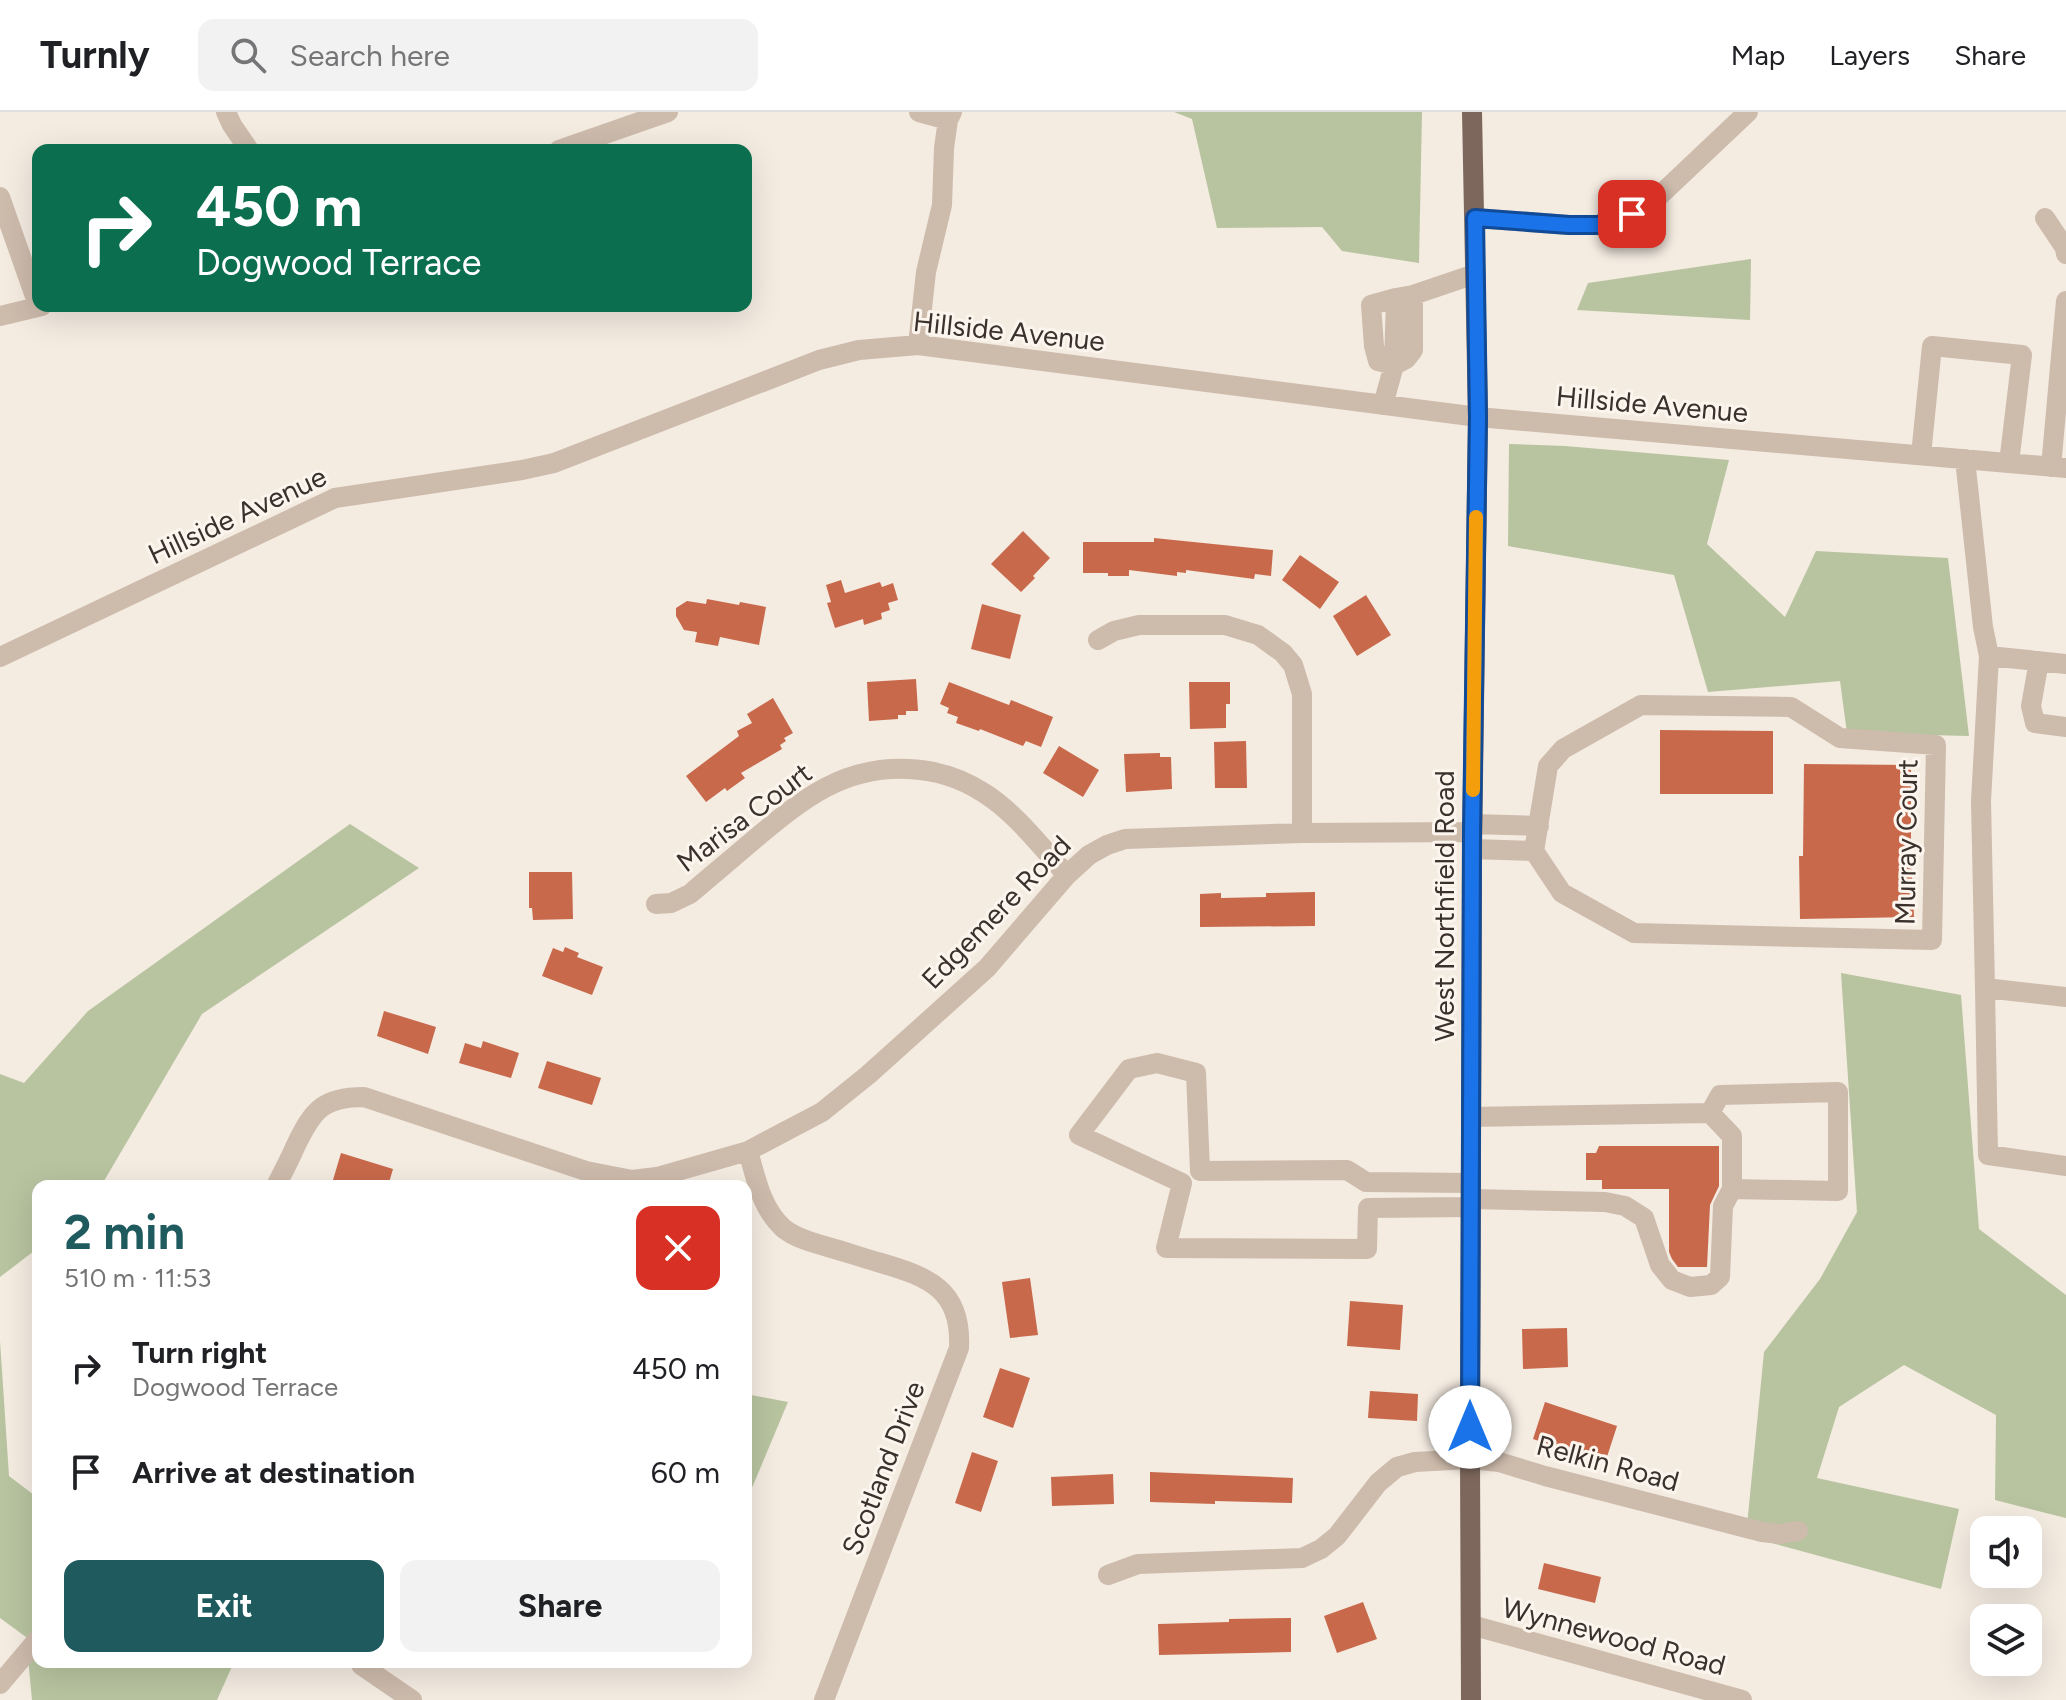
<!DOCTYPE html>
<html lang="en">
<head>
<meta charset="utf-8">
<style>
  body { margin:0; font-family:Figtree,sans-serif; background:#f2f2f2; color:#202124; height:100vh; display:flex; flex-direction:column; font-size:30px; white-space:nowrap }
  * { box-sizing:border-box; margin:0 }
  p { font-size:26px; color:#757577 }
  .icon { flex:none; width:44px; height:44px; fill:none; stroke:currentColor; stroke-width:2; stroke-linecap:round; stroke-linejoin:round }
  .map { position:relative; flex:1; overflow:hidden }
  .drawer { position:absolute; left:32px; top:1068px; width:720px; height:488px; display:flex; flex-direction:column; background:#fff; border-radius:16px; box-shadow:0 8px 32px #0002 }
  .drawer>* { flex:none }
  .banner { position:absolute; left:32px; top:32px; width:720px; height:168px; border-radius:16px; box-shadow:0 8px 32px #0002; background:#0b6e4f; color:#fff; overflow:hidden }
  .tools { position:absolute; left:1970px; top:1404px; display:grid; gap:16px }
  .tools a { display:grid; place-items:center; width:72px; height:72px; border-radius:16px; background:#fff; box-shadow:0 8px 32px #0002; font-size:40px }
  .pin { position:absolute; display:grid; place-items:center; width:68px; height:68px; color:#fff; margin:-34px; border-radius:16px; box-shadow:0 4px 12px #0006 }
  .me { position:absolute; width:88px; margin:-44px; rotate:0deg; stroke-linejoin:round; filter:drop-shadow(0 0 6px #0008) }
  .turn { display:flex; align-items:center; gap:28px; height:168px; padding:0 32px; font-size:36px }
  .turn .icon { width:104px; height:104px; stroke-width:2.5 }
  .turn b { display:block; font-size:56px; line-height:68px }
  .round { display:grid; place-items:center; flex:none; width:84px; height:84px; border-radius:16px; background:#f2f2f2 }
  .summary { display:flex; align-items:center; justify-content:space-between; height:136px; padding:0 32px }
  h1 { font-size:48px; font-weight:700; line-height:60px; color:#1f5a5e }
  .cta { display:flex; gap:16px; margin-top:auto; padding:16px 32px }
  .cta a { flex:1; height:92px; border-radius:16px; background:#1f5a5e; color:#fff; font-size:32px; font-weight:700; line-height:92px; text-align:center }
  .cta a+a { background:#f2f2f2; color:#202124 }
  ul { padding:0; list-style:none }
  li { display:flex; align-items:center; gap:24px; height:104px; padding:0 32px }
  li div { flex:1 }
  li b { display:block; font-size:30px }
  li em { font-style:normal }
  header { display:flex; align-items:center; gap:48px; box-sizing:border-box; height:112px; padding:0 40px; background:#fff; border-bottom:2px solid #e0e0e0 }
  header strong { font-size:38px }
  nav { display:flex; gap:44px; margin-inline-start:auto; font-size:28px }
  .search { width:560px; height:72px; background:#f2f2f2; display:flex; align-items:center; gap:20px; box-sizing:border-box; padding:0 28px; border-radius:16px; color:#757577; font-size:30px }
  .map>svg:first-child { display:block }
  .green { fill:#b8c4a0 }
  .building { fill:#c8694b }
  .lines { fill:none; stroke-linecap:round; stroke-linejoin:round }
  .minor { stroke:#cdbbac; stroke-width:20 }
  .major { stroke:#7d675c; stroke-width:20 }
  .route-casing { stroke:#114b97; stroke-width:20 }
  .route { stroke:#1a73e8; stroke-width:14 }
  .slow { stroke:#f59e0b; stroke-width:14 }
  .labels { text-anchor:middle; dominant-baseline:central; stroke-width:6; stroke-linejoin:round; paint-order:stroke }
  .street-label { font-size:28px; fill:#3b302b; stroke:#fbf5ee }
</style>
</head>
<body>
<header>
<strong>Turnly</strong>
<div class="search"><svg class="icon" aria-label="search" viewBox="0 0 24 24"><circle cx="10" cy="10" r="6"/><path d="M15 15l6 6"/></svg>Search here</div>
<nav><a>Map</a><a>Layers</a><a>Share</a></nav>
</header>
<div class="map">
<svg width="2066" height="1588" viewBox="0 0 2066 1588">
  <rect width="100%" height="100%" fill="#f4ebe1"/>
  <!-- green -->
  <path class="green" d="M1174 0H1422L1419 151 1342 139 1322 115 1217 116 1192 7Z
    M1751 147 1750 208 1577 198 1588 171Z
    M1509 332 1565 334 1729 348 1707 432 1785 505 1816 439 1948 446 1969 624 1847 621 1840 569 1708 580 1674 463 1508 434Z
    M350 712 419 756 202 902 101 1074H38V1136L0 1165V962L24 971 88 899Z
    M1841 861 1961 883 1979 1117 2066 1183V1406L1995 1388 1996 1303 1904 1253 1839 1295 1817 1366 1959 1397 1941 1477 1746 1424 1764 1240 1820 1167 1857 1100Z
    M0 1229 9 1364 38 1386V1550H234L217 1588H32L26 1525 0 1506Z
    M746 1282 788 1290 746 1390Z"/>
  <!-- building -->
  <path class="building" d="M1023 419 1050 446 1033 464 1035 466 1021 480 991 452Z
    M1154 426 1273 438 1271 464 1255 462 1254 467 1186 458V461L1177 460V464L1129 458V464H1108V461H1083V430H1154Z
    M1300 443 1339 470 1320 497 1282 468Z
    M841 468 845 481 880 470 882 475 893 471 898 488 888 491 890 498 881 501 882 507 864 513 863 507 835 516 827 491 831 490 826 473Z
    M1366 483 1391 523 1357 544 1333 504Z
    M707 487 739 493 740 490 766 495 759 533 720 525 718 534 695 530 697 520 684 518 676 504V496L687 489 706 492Z
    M982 492 1021 503 1010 547 971 537Z
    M916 567 918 599H906V603H898V607L869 609 867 570Z
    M949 570 1009 593 1011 588 1053 605 1041 635 1026 629 1023 634 980 617 979 619 956 611 958 605 947 601 949 596 940 592Z
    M1189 570H1230V592H1226V616L1190 617Z
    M773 586 793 621 784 626 786 629 780 633 782 637 741 661 745 666 727 679 725 676 706 690 686 664 739 624 737 619 752 611 747 602Z
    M1660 618 1773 619V682H1660Z
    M1246 629 1247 676H1215L1214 630Z
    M1059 634 1099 658 1083 685 1043 661Z
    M1160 641V645H1171L1172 677 1126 680 1124 642Z
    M1804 652 1911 653V742L1914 805 1800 807 1799 744H1803Z
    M529 760H572L573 807 533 808 532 796H529Z
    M1315 780V814L1200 815V782L1221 781V786L1266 785V781Z
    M565 835 579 841 577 845 603 855 592 883 542 864 553 836 563 840Z
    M384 899 436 915 428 942 377 924Z
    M483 929 519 941 511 966 459 951 465 931 481 936Z
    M547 949 601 966 592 993 538 976Z
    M1599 1034H1719V1074L1710 1093 1707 1155H1678L1672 1147 1669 1140V1077H1602V1068H1586V1041H1596Z
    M341 1041 393 1057 388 1074H353L333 1068Z
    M1030 1166 1038 1223 1010 1226 1002 1170Z
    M1350 1189 1403 1193 1400 1238 1347 1234Z
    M1567 1216 1568 1255 1523 1257 1522 1217Z
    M1000 1256 1030 1266 1013 1316 983 1305Z
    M1370 1279 1418 1282 1417 1309 1368 1306Z
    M1545 1290 1617 1314 1605 1351 1533 1327Z
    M972 1340 998 1349 981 1400 955 1391Z
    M1150 1360 1293 1366 1292 1391 1215 1389V1392L1150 1390Z
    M1113 1362 1114 1392 1052 1394 1051 1365Z
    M1544 1451 1601 1465 1595 1491 1538 1477Z
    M1363 1490 1377 1527 1337 1541 1324 1504Z
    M1291 1506V1540L1159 1543 1158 1512 1229 1510V1507Z"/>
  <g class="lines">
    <!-- minor -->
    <path class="minor" d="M226 0 232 13 249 38
      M919 0 948 8
      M559 38 668 0
      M0 85 38 193
      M1475 106 1569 113H1598L1632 102 1657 86 1748 0
      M2045 106 2065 136 2066 142
      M1396 186 1371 193 1374 234 1378 249 1394 253 1406 247 1413 238V183
      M0 204 42 194
      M918 233 926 160 942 93 944 36 948 8 952 0
      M1383 293 1394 253 1396 186 1413 183 1475 162
      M1921 343 1932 234 2022 243 2009 351
      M1965 347 1983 515 1989 544 1981 689 1985 876 2066 885
      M2051 355 2066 189
      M1098 528 1114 519 1139 513H1225L1258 523 1283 541 1293 553 1302 582V721
      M1989 544 2066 552
      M0 545 335 386 522 358 554 351 819 248 859 238 918 233 1478 305 2066 356
      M2039 549 2031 594 2035 611 2066 615
      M1641 593 1791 595 1840 626 1936 633 1932 828 1634 821 1562 781 1534 739 1548 654 1563 637Z
      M1472 712 1539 714
      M1472 737 1534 739
      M656 792 671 791 690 782C712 763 734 745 756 726 803 687 843 654 908 657 935 658 961 666 984 681 1016 701 1041 735 1067 763
      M1985 876 1988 1043 2066 1054
      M1710 1001 1720 983 1838 980V1079L1732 1077
      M748 1039C756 1066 761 1096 783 1116 795 1126 813 1131 828 1135 846 1140 863 1146 881 1151 929 1165 962 1178 959 1236L824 1588
      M276 1074C283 1060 290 1047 296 1033 313 998 323 985 364 985L586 1059 632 1068 657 1065 748 1039 822 1000 868 963 987 856 1067 763 1089 743 1107 733 1125 727 1302 721 1472 720
      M1471 1087 1605 1090 1625 1094 1644 1106 1660 1153 1672 1168 1690 1175 1711 1173 1720 1165 1723 1094 1732 1077V1024L1710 1001 1471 1005
      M1470 1095 1368 1096 1367 1137 1166 1136 1182 1071 1079 1023 1129 957 1157 951 1196 961 1200 1059 1347 1058 1366 1070 1471 1071
      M1108 1463 1138 1452 1302 1446 1321 1437 1337 1424 1378 1371 1397 1355 1415 1350 1470 1347 1499 1350 1545 1364 1762 1420 1780 1422 1798 1419
      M1471 1513 1742 1588
      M361 1553 412 1588
      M0 1572 38 1527"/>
    <!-- major -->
    <path class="major" d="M1471 1588 1470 1347 1472 737 1478 305 1472 0"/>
  </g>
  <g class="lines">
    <defs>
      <path id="route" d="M1470 1315 1472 720 1478 305 1475 106 1569 113H1598L1632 102"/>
    </defs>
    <!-- route casing -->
    <use href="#route" class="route-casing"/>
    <!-- route -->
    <use href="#route" class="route"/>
    <!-- slow -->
    <path class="slow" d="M1473 678 1476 405"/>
  </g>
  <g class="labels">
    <!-- street labels -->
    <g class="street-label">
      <text transform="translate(1009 219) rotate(6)">Hillside Avenue</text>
      <text transform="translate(1652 292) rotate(5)">Hillside Avenue</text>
      <text transform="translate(237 403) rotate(-25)">Hillside Avenue</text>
      <text transform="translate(744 705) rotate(-37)">Marisa Court</text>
      <text transform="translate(1906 730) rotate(-89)">Murray Court</text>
      <text transform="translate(1444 794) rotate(-90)">West Northfield Road</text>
      <text transform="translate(996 800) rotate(-46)">Edgemere Road</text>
      <text transform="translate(1608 1351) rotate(15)">Relkin Road</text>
      <text transform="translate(883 1356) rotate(-69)">Scotland Drive</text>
      <text transform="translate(1614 1524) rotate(15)">Wynnewood Road</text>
    </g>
  </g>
</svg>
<div class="tools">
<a><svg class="icon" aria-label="sound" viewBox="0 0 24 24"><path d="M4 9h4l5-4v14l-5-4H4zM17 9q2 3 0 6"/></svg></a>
<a><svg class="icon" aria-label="layers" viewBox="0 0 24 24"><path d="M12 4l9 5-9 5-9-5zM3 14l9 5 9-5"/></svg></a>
</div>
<div class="pin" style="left:1632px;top:102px;background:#d93025"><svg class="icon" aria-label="arrive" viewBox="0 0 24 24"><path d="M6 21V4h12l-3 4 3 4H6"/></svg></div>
<svg class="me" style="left:1470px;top:1315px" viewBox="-20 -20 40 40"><circle r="19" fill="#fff"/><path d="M0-13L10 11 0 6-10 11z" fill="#1a73e8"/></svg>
<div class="banner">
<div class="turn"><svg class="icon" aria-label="right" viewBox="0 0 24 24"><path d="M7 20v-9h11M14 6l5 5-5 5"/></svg><div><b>450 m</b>Dogwood Terrace</div></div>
</div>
<section class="drawer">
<div class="summary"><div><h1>2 min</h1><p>510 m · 11:53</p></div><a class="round" style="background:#d93025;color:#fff"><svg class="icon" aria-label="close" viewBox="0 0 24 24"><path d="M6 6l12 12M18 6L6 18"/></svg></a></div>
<ul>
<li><svg class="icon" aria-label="right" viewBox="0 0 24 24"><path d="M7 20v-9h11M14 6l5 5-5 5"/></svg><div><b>Turn right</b><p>Dogwood Terrace</p></div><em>450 m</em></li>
<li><svg class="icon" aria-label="arrive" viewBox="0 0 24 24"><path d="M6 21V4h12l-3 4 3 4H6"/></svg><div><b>Arrive at destination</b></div><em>60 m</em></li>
</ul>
<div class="cta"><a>Exit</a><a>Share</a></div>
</section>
</div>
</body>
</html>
